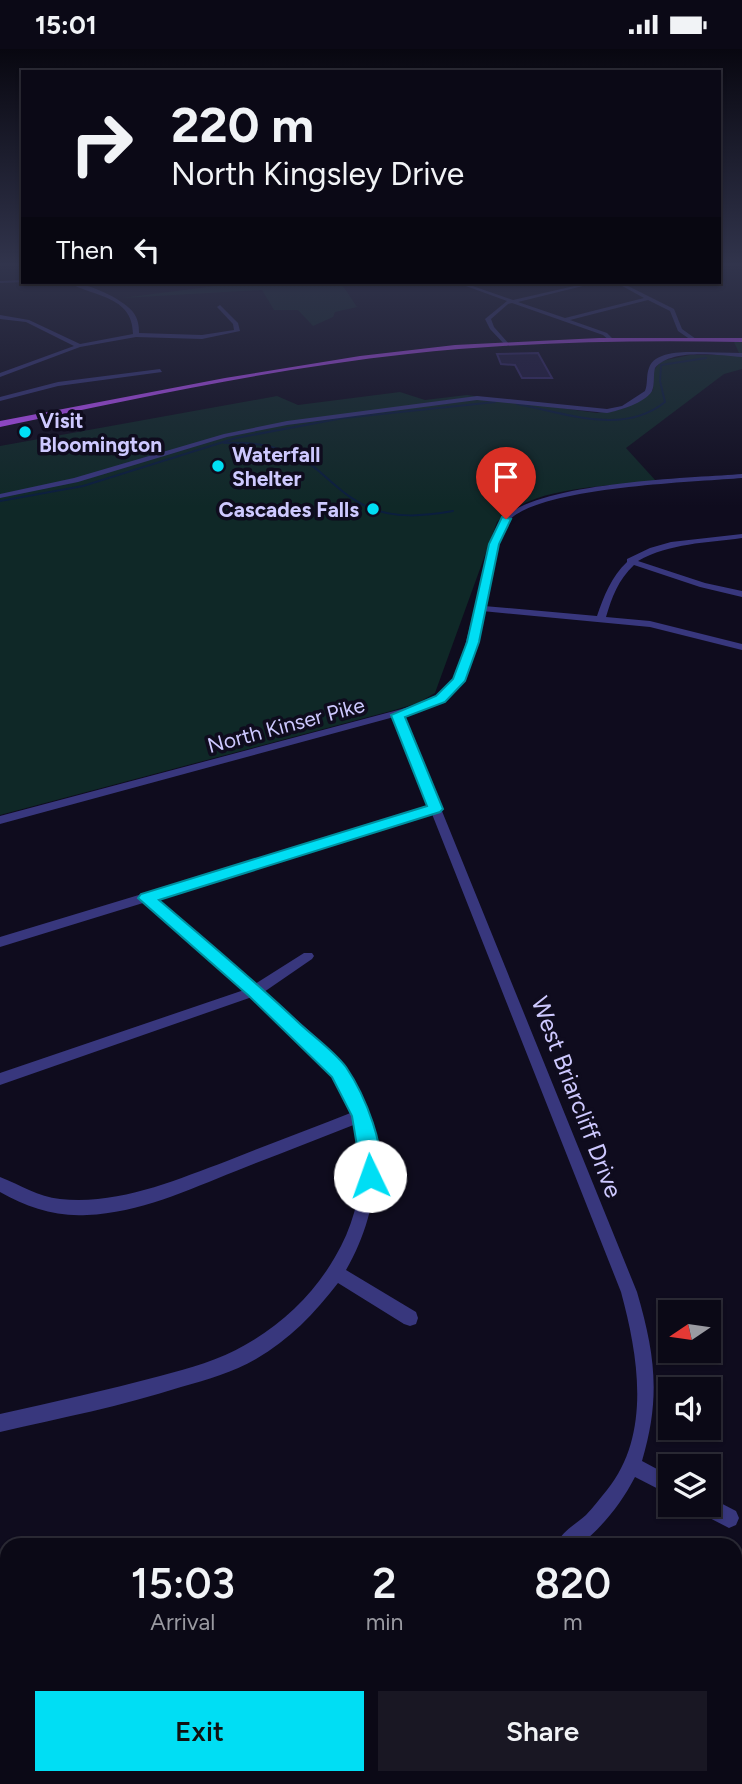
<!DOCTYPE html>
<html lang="en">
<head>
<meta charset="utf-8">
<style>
  body { margin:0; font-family:Figtree,sans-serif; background:#191723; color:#f1f3f6; height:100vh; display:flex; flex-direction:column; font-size:26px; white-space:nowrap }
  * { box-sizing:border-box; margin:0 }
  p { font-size:23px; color:#9a9aa1 }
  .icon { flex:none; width:38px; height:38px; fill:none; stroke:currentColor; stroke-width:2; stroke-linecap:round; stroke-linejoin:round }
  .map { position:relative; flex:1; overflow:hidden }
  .sheet { position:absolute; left:0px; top:1489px; width:742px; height:247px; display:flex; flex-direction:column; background:#0b0916; border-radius:21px 21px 0 0; box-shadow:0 2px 5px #0004,0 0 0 2px #2b2a35 }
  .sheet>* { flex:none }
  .guide { position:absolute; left:21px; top:21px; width:700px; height:214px; border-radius:0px; box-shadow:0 2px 5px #0004,0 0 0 2px #2b2a35; background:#0b0916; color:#f1f3f6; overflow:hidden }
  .needle { width:46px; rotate:257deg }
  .buttons { position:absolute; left:658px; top:1251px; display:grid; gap:14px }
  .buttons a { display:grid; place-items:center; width:63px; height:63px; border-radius:0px; background:#0b0916; box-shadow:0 2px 5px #0004,0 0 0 2px #2b2a35; font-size:35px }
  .pin { position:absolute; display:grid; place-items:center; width:60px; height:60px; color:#fff; margin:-72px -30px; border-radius:50% 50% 50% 0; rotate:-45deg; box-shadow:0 0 7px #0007 }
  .pin .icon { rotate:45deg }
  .me { position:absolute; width:77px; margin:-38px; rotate:357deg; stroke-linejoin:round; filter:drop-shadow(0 0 5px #0008) }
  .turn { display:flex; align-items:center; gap:24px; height:147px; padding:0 35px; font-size:32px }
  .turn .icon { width:91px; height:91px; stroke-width:2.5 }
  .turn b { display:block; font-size:49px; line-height:60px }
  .then { display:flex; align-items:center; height:66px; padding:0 35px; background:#0003; gap:14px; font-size:26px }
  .eta { display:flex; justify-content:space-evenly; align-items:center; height:119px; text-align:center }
  .eta b { font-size:42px; font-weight:600; line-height:49px }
  .primary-button { display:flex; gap:14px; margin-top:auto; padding:14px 35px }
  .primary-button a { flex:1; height:80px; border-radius:0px; background:#00def4; color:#111; font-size:28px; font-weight:600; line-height:80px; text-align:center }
  .primary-button a+a { background:#191723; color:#f1f3f6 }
  .status { display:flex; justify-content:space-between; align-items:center; height:49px; padding:0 35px; background:#0b0916; direction:ltr }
  .status svg { height:19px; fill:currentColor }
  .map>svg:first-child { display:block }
  .green { fill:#0f2827 }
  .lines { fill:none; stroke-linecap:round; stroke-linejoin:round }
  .stream { stroke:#0b1e3e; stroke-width:2 }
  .building { fill:#1f183f; stroke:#362a6b; stroke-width:2 }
  .minor { fill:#38377d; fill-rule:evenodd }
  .major { fill:#bb50ff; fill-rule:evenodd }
  .route { fill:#00def4; stroke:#00909f; stroke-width:2 }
  .poi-dot { fill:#00def4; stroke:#0f0c1e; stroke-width:2.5 }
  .labels { text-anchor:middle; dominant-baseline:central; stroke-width:7; stroke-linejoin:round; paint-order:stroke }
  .far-poi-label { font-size:21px; font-weight:bold; fill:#cec9ff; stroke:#0f0c1e; text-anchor:start }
  .far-street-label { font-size:21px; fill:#cec9ff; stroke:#0f0c1e }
  .street-label { font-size:24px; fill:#cec9ff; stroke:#0f0c1e }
</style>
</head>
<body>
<div class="status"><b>15:01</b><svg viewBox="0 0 49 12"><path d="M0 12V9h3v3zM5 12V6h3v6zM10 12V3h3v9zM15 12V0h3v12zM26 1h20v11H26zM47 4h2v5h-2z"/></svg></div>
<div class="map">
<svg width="742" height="1735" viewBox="0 0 742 1735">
  <rect width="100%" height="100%" fill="#0f0c1e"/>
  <!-- green -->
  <path class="green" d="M222 233H306L309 237 341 234 357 258 335 263 333 268 313 277 298 261H274L262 241 122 249 223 236Z
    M734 293H742V320L724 325 626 399 656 432C608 438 532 436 497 473L435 644 418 654 391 662 0 766V397L277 347 298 356 400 343 425 351 467 346 597 364 625 359 653 341 654 321 661 312 690 306H740Z"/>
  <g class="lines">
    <!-- stream -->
    <path class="stream" d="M517 355C565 364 623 387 665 353L660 332 661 316 706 309
      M224 394C260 392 292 399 320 423 335 436 349 450 368 458 395 470 424 467 453 462
      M0 452 83 437 236 389 343 369 495 353"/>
  </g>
  <!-- building -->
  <path class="building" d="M538 304 552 329H522L515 316 501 315 497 305Z"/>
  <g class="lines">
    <!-- minor -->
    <path class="minor" d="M23 231 25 233 0 234V232Z
      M68 233C85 233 122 249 133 263 138 270 139 276 139 284L202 286 234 281 233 275 217 258 220 256 238 274 240 282 202 290 136 288 80 298 0 328V324L74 297 26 273 0 270V266L29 271 80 295 133 285C133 246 92 248 68 233Z
      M455 233H461L513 251 592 233H599L518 253 565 269 644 249 615 233H620L674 260 682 280 696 290 691 291 678 282 670 262 648 251 570 271 607 284 613 290 610 292 603 286 512 254 508 255 491 270 494 278 509 295 506 297 490 280 485 270 507 252Z
      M695 303 742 304V308C718 306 671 299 655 319 653 326 655 335 652 342 645 354 620 361 607 364L477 351 287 376 227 388 78 433 0 449V445L74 429 224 385 287 372 477 347 607 360 622 357 645 342C648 335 646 326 649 319 654 303 681 303 695 303Z
      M160 320 162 323 58 337 0 352V348L58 333Z
      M742 425V429C696 433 532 438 507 474 493 495 489 532 484 557L597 567C604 547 611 528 627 513V510L650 499 671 493 742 485V489C706 494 670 494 638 512L705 534 742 542V548L700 538 634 516C618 531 612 548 606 568L650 572 742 595V601L650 578 482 562C474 597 471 639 435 657 425 661 413 663 403 666L637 1243C655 1305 661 1348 642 1412L670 1427V1446L635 1428C621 1455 604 1476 580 1496H556C561 1483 576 1475 586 1466 594 1458 600 1449 607 1441 652 1385 638 1306 621 1243L432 765 155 850 255 935 304 904H312L314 907 312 910 264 943C290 966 320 988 342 1016 389 1076 383 1157 346 1221L416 1263 418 1269 416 1275 410 1277 404 1275 338 1234C315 1264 289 1291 256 1310 233 1323 207 1331 181 1338 122 1357 61 1369 0 1383V1365C54 1353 107 1341 160 1327 189 1319 220 1311 245 1296 282 1275 314 1245 335 1208 359 1168 367 1120 356 1075 316 1091 276 1106 236 1122 188 1141 139 1164 87 1166 55 1168 27 1158 0 1143V1128C21 1136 38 1148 60 1150 119 1156 173 1132 227 1112 269 1095 311 1080 353 1063 335 1014 290 982 252 948L0 1036V1024L244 941 143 854 0 898V888L429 758 394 668 0 775V767L428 653 449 637 459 621C466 592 474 562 481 533 486 513 489 490 501 473 528 433 693 429 742 425Z
      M709 1448 736 1462 739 1469 736 1476 729 1479 698 1463 695 1456H709Z
      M7 1659V1681L0 1683V1661Z"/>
    <!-- major -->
    <path class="major" d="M599 289H742V293C630 291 519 293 408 305 271 320 135 350 0 378V372L225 329 360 307 455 296Z"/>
  </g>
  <!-- sky -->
  <linearGradient id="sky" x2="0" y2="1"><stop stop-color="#080710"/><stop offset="0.47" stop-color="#31344c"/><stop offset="1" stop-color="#31344c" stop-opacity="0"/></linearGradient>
  <rect width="742" height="458" fill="url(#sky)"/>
  <!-- route -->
  <path class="route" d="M502 468 511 470 499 495 479 593 465 632 445 653 405 668 443 760 440 763 159 851C206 891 254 931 299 974 314 988 334 1002 346 1018 363 1043 390 1103 377 1133L370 1136 363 1133 352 1067 332 1028 249 947 138 849 141 845 427 757 391 666 436 647 453 630 467 593 489 495Z"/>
  <!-- markers -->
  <g class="poi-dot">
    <circle cx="25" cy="383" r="7"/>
    <circle cx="218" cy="417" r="7"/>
    <circle cx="373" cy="460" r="7"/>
  </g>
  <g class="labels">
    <!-- far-poi labels -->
    <g class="far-poi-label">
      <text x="39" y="371">Visit<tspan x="39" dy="24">Bloomington</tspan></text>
      <text x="232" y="405">Waterfall<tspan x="232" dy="24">Shelter</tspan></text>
      <text x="359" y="460" text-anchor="end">Cascades Falls</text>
    </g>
    <!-- far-street labels -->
    <g class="far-street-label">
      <text transform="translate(286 676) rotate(-15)">North Kinser Pike</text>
    </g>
    <!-- street labels -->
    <g class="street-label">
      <text transform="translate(577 1048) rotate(69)">West Briarcliff Drive</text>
    </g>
  </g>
</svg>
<div class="buttons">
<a><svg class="needle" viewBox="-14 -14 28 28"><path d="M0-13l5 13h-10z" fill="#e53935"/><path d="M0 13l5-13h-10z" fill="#9a9aa1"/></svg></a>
<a><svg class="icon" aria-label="sound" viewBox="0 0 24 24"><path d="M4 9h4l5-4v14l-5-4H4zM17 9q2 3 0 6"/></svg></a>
<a><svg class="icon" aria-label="layers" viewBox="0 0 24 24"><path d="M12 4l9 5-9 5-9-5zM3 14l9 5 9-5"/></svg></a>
</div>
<div class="pin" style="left:506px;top:470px;background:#d93025"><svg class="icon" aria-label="arrive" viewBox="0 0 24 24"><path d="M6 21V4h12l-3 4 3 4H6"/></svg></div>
<svg class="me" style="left:370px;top:1127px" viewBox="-20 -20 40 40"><circle r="19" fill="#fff"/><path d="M0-13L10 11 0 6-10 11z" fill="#00def4"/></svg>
<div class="guide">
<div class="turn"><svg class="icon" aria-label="right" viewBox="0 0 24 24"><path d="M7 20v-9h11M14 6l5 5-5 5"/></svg><div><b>220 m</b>North Kingsley Drive</div></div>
<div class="then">Then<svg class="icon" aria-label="left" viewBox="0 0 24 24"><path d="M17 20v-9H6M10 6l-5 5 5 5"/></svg></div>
</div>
<section class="sheet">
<div class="eta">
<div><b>15:03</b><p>Arrival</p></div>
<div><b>2</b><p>min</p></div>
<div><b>820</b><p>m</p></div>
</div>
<div class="primary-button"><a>Exit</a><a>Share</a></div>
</section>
</div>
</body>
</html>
